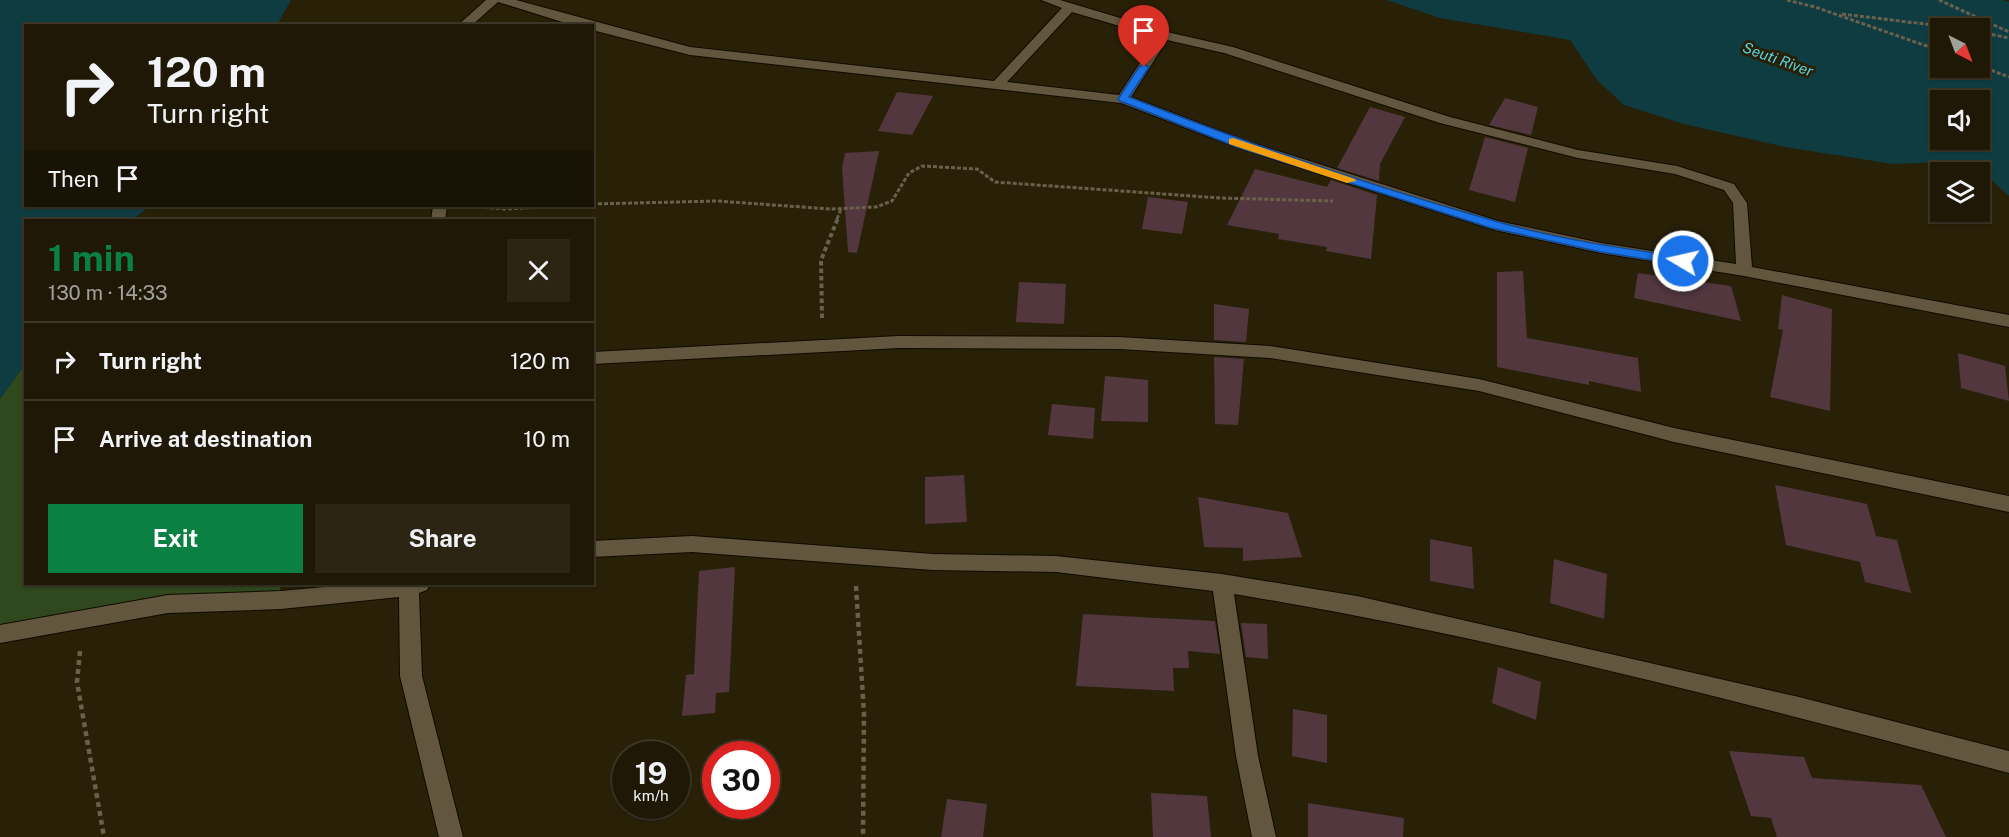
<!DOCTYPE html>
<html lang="en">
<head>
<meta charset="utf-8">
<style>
  body { margin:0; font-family:"Public Sans",sans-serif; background:#2c2514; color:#f1f3f6; height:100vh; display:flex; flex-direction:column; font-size:22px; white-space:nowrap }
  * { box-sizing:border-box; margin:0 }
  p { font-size:20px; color:#a1a09b }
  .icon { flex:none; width:33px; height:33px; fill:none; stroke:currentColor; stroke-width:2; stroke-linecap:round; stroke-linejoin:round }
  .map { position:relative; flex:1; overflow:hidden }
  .details { position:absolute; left:24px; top:219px; width:570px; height:366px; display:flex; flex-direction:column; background:#1f1806; border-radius:0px; box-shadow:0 2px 4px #0004,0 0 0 2px #3c3728 }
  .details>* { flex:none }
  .hud { position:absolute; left:24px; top:24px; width:570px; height:183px; border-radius:0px; box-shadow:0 2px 4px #0004,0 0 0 2px #3c3728; background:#1f1806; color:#f1f3f6; overflow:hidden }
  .needle { width:39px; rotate:138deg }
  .fabs { position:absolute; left:1930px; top:18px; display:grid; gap:12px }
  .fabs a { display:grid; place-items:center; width:60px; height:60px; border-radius:0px; background:#1f1806; box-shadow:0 2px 4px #0004,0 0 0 2px #3c3728; font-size:30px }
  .speed { position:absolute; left:612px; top:741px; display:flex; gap:12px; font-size:30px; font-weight:700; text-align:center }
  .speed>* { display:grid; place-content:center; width:78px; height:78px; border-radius:50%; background:#1f1806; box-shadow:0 2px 4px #0004,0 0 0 2px #3c3728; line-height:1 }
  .speed small { font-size:15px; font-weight:400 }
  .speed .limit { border:9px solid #d22; background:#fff; color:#111 }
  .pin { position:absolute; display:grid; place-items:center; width:51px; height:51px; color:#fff; margin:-62px -26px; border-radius:50% 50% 50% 0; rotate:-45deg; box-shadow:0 0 6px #0007 }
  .pin .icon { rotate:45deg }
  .me { position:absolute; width:66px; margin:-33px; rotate:279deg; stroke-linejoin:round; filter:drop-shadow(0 0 4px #0008) }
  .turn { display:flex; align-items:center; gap:21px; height:126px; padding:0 24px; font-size:27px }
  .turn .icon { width:78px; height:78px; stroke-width:2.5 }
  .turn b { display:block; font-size:42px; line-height:51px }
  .then { display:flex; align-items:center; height:57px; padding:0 24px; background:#0003; gap:12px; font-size:22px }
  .round { display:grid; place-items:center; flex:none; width:63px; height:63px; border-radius:0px; background:#2c2514 }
  .summary { display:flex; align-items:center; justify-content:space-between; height:102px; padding:0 24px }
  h1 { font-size:36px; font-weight:700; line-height:45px; color:#0b8043 }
  .primary-button { display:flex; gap:12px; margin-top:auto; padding:12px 24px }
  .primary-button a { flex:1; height:69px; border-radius:0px; background:#0b8043; color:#fff; font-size:24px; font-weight:700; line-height:69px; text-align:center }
  .primary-button a+a { background:#2c2514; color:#f1f3f6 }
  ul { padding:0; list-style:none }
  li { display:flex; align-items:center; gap:18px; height:78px; padding:0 24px; border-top:2px solid #3c3728 }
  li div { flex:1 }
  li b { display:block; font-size:22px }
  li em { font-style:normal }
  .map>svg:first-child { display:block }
  .green { fill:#2f481d }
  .water { fill:#0e3c41; fill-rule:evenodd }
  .building { fill:#52373f }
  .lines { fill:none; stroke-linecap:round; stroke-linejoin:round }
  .minor-casing { stroke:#120900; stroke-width:2 }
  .path-far2 { stroke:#69614c; stroke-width:3; stroke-dasharray:4 2; stroke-linecap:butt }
  .path-far1 { stroke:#69614c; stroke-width:4; stroke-dasharray:4.5 3; stroke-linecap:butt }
  .path { stroke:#69614c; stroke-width:4.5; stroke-dasharray:5 4; stroke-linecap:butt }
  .minor { fill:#62573e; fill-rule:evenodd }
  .route { fill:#1a73e8; stroke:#114b97; stroke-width:1.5 }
  .slow { fill:#f59e0b }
  .labels { text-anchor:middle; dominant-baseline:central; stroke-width:6; stroke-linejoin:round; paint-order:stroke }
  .far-water-label { font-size:15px; font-style:italic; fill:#57d3e3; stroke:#292008 }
</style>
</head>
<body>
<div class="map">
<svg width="2009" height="837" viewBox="0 0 2009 837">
  <rect width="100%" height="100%" fill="#292008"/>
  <!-- green -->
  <path class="green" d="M25 364 26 584H280L281 600 168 604 0 634V399Z"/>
  <!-- water -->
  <path class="water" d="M0 0H291L277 25 26 26V206H150L132 220H26L25 364 0 399Z
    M1387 0H2003L2009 2V196L1970 161 1893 164 1785 147 1684 124 1624 105 1597 80 1570 40 1440 18ZM1941 28H1980V68H1941ZM1941 100H1980V140H1941Z"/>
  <!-- building -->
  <path class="building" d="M897 92 933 96 912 135 878 131Z
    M1505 98 1538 107 1531 135 1489 125Z
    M1370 107 1405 117 1380 164 1379 181 1337 168Z
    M1485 137 1528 148 1515 202 1469 190Z
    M879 151 857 253 848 252 842 168 845 153Z
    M1255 169 1327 187 1331 180 1377 195 1371 259 1326 251 1327 247 1278 239 1279 234 1227 225Z
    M1148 197 1188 202 1182 234 1142 229Z
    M1523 271 1527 338 1638 358 1641 392 1589 381V385L1497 367V272Z
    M1638 273 1731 286 1741 321 1634 298Z
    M1019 282 1066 284 1064 324 1016 322Z
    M1782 295 1832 309 1830 411 1770 397 1783 330 1778 329Z
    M1214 304 1249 309 1246 342 1214 340Z
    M1958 353 2005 366 2009 401 1961 388Z
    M1214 357 1244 359 1238 425 1215 424Z
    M1105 376 1148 380V422L1101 421Z
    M1052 404 1095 408 1093 439 1048 435Z
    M964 475 967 522 925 524V477Z
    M1775 485 1867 504 1876 536 1897 540 1911 593 1865 582 1860 562 1786 545Z
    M1198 497 1288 513 1302 557 1243 561V548L1204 547Z
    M1430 539 1472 547 1474 589 1430 581Z
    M1554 559 1607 574 1604 619 1550 603Z
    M735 567 729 692 716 693 715 713 682 716 686 675 694 674 699 571Z
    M1083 614 1215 621 1220 654 1188 651 1189 668H1173L1174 691 1076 686Z
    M1241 623 1267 624 1268 659 1246 657Z
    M1498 667 1541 682 1536 720 1492 703Z
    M1293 709 1327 715V763L1292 756Z
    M1729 751 1804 757 1812 778 1921 785 1946 837H1777L1771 818 1751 816Z
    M1151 793 1207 796 1211 837H1153Z
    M947 799 987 804 983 837H941Z
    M1308 803 1404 818 1403 837H1308Z"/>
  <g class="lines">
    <defs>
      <path id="minor" d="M486 0H516L690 47 994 81 1062 8 1041 0H1060L1167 32 1233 47 1450 117 1578 150 1677 166 1734 184 1747 203 1752 267 2009 315V327L1744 276 1601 253 1495 230 1236 147 1121 103 690 55 592 30V26H575L498 2 471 26H457ZM1072 12 1157 37 1119 95 1007 82ZM1167 40 1224 53 1440 123 1578 158 1675 174 1724 190 1733 203 1736 264 1601 243 1498 221 1246 141 1131 97Z
        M433 206H447L445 220H431Z
        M899 336 1119 337 1270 346 1479 379 1674 428 2009 496V512L1674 442 1479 391 1270 358 1119 349 899 348 592 364V352Z
        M692 536 933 554 1056 556 1222 574 1357 596 1799 697 2009 751V773C1753 705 1496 637 1234 594L1258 756 1276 837H1252L1236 756 1213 591 1056 572 933 570 692 552 592 557V541Z
        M357 584H430L427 590 419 593 422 676 463 837H439L400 676 399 597 281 609 168 613 0 643V625L168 595 281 591Z"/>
    </defs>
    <!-- minor casing -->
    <use href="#minor" class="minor-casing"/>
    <!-- path-far2 -->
    <path class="path-far2" d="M1787 0 1815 7 1941 51
      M1939 0 2009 32
      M1842 14 1958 28
      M1980 32 2009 38
      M1980 66 2009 77
      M592 204 717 201 830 209 876 207 892 201 909 173 922 166 977 169 995 182 1220 198 1333 201
      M466 206 505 209 567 206
      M837 219 841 209"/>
    <!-- path-far1 -->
    <path class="path-far1" d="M822 318 821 260 838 218"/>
    <!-- path -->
    <path class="path" d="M856 586 864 714 863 837
      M80 651 77 682 104 837"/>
    <!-- minor -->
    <use href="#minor" class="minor"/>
  </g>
  <!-- route -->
  <path class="route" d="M1144 64 1149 67 1129 97C1249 144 1371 186 1495 221 1556 239 1620 248 1683 257L1689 261 1683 265 1601 252 1491 228 1237 147 1120 101 1118 99 1139 67Z"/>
  <!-- slow -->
  <path class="slow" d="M1233 138 1355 179 1356 181 1347 183 1229 144V139Z"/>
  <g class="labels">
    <!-- far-water labels -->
    <g class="far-water-label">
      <text transform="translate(1778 59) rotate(20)">Seuti River</text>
    </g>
  </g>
</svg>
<div class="fabs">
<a><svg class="needle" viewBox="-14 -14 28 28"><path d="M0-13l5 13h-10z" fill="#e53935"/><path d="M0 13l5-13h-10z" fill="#a1a09b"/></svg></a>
<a><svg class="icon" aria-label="sound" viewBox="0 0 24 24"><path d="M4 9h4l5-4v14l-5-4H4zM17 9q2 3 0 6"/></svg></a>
<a><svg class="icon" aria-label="layers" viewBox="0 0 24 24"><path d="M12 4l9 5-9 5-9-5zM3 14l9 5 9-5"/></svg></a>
</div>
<div class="speed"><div>19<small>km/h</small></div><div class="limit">30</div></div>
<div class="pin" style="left:1144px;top:67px;background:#d93025"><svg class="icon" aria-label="arrive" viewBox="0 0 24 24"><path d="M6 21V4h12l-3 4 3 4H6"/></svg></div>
<svg class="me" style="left:1683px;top:261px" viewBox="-20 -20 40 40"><circle r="17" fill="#1a73e8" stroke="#fff" stroke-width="3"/><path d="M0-11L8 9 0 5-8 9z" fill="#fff"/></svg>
<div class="hud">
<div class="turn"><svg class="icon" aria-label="right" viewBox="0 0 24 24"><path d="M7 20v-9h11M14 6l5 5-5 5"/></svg><div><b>120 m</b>Turn right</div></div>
<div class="then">Then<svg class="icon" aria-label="arrive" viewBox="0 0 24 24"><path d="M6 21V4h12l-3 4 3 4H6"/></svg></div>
</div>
<section class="details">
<div class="summary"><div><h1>1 min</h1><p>130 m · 14:33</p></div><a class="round"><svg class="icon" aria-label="close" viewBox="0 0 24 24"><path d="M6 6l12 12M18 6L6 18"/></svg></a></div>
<ul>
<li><svg class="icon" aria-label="right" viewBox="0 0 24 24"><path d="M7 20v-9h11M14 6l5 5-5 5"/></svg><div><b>Turn right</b></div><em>120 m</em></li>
<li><svg class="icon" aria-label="arrive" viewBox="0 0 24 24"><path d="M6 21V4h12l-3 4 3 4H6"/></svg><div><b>Arrive at destination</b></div><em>10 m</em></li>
</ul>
<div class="primary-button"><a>Exit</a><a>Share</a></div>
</section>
</div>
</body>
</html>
